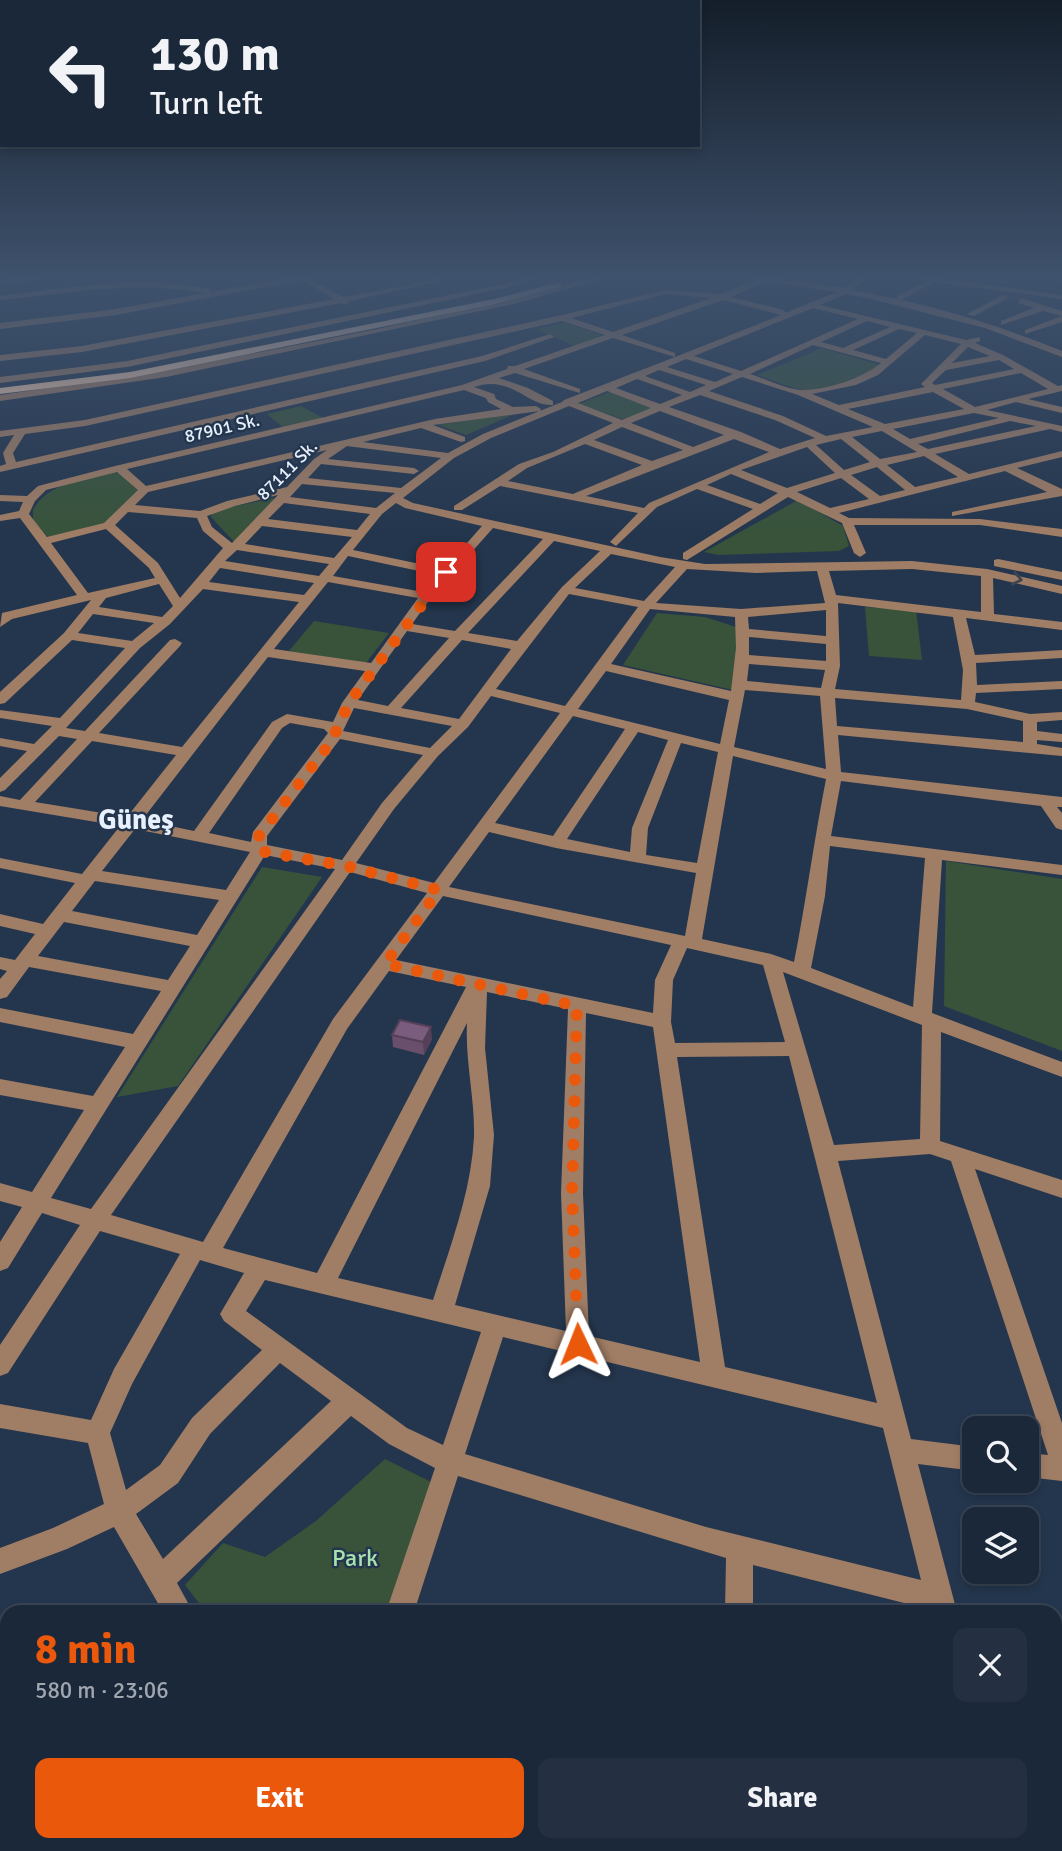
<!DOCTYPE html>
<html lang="en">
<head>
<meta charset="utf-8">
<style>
  body { margin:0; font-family:Signika,sans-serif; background:#243042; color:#f1f3f6; height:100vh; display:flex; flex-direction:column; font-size:26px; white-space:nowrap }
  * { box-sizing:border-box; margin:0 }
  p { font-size:23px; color:#a0a6af }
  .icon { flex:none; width:38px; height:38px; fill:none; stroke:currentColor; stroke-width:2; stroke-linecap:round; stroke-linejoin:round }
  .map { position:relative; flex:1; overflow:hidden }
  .side { position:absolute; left:0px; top:1605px; width:1062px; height:247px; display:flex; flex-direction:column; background:#1b283a; border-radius:21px 21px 0 0; box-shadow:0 4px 10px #0003,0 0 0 2px #394454 }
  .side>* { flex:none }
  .hud { position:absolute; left:0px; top:0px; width:700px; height:147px; box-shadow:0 4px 10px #0003,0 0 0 2px #394454; background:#1b283a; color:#f1f3f6; overflow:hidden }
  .controls { position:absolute; left:962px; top:1416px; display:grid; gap:14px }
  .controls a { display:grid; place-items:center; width:77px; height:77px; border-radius:14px; background:#1b283a; box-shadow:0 4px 10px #0003,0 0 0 2px #394454; font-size:35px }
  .pin { position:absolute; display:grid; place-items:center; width:60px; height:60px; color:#fff; margin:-30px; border-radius:14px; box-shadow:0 4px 10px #0006 }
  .me { position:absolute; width:77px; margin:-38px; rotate:358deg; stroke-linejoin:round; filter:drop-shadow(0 0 5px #0008) }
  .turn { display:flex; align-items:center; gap:24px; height:147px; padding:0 35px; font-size:32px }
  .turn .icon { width:91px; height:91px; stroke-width:2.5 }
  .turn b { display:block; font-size:49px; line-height:60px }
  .round { display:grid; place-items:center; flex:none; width:74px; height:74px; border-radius:14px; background:#243042 }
  .summary { display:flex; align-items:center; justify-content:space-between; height:119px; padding:0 35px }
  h1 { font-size:42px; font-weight:700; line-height:52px; color:#ea580c }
  .primary-button { display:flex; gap:14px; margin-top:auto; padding:14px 35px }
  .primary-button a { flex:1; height:80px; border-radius:14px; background:#ea580c; color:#fff; font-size:28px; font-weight:700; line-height:80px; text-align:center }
  .primary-button a+a { background:#243042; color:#f1f3f6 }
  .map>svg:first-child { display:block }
  .green { fill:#38533a }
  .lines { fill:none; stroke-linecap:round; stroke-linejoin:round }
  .major-tunnel { stroke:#415267; stroke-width:9; stroke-dasharray:9 4.5; stroke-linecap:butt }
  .minor { fill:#a07d65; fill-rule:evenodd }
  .major { fill:#f7ccae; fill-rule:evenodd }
  .wall { fill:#694f6c }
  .shaded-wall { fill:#554058 }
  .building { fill:#7a5c7e; stroke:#554058; stroke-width:2 }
  .oneway { stroke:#3d4452 }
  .route { stroke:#ea580c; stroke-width:12; stroke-dasharray:0 21.6 }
  .labels { text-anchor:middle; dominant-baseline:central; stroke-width:5; stroke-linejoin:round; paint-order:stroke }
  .far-street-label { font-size:18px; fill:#e7f0fc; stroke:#24364d }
  .near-park-label { font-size:24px; fill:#a8e2ad; stroke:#24364d }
  .district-label { font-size:28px; font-weight:bold; fill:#e7f0fc; stroke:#24364d }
</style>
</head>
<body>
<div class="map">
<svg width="1062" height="1851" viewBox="0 0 1062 1851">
  <rect width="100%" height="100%" fill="#24364d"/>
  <!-- green -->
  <path class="green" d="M566 323 607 337 578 347 535 329Z
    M822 348 880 365C859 379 827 394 800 389 786 387 771 379 757 375Z
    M612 391 656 407 625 420 579 404Z
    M301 406 325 419 285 429 267 414Z
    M519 412 466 435 438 425Z
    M115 472 128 477 139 485V493L110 521 94 528 49 538 33 521V510C47 483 87 478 115 472Z
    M279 497 236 544 211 517 212 513 217 510Z
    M798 500 843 526 849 546 839 551 718 555 704 552Z
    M865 607 916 610 922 660 869 656Z
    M657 613 705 617 742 629 733 690 623 665Z
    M314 621 389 633 366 663 289 651Z
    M946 861 1062 879V1051L944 1006Z
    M262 867 322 877 178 1086 117 1097Z
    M385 1459 437 1485 387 1612H206L185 1585 223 1543 265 1557 316 1521Z"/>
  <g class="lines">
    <!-- major-tunnel -->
    <path class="major-tunnel" d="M560 284 583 276"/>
    <!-- minor -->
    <path class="minor" d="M40 276H68L0 284V280Z
      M296 276H315L310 279 343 297 404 286 437 276H446L438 282 349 301 346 305 341 303 82 352 0 361V355L82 346 334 299 302 280 116 315 0 329V323L116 309 205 293C136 280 69 293 0 300V296C70 288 140 274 210 289V292Z
      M530 276H542L505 288 127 367 0 383V377L127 361 503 284Z
      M600 276H612L514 304 166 377 0 401V395C201 366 403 328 600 276Z
      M751 276H767L844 288 861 276H870L852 290 897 299V296L927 281 902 276H940L939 278 1062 295V299L935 282 901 300C956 312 1010 330 1062 351V357L985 328 871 299 846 294 820 305 966 340 980 337V341L975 343 1003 355 1058 386 1062 385V391L1028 399 1062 407V413L1016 402 987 410 1062 426V432L1050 429 935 454 969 474 1062 451V457L1017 468 1062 489V496L952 516V512L1047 492 1005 471 839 513 849 518 980 519 1062 529V537L980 525H854L866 553 860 557 854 553 842 523 788 497 687 560 683 559V553L753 509 697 489 657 507 616 546 610 542 638 513 500 486 462 510H454V506L519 464 553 452 613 423 569 406 491 438 454 458 403 498 413 503 660 557 705 564 912 561 987 569 1062 586V594L993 578 994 614 1062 622V630L966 618 975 655 1062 650V658L976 663 977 685 1062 681V689L976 693 975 702 1030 714 1062 712V720L1037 722V731L1062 734V742L1037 740V744L1062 748V756L838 735 841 772 1062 797V807H1057L1062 813V830L1056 828 1041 806 841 781 831 836 1062 865V875L942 860 932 1013 1062 1062V1077L941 1032 940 1141 1062 1180V1198L975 1169 1062 1423V1481L1027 1477V1453L1048 1455 951 1161 930 1154 838 1161 911 1439 975 1447V1471L918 1464 957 1612H929L928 1609 753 1565V1612H725L726 1558 458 1476 414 1612H386L435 1468 389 1444 351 1416 177 1583 193 1612H163L114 1527 67 1549 0 1574V1548L53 1528 104 1504 88 1443 0 1428V1404L91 1420 114 1369 180 1254 100 1231 8 1373 0 1376V1345L80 1225 42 1213 8 1268 0 1271V1242L22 1207 0 1201V1183L32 1192 84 1110 0 1095V1079L93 1096 125 1047 0 1022V1008L133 1034 161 991 29 967 7 997 0 999V979L7 971 0 969V957L15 960 35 934 0 926V914L43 924 75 883 0 868V858L82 874 120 826 0 806V796L20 800 77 739 59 736 5 790 0 792V778L27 751 0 746V738L34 744 52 726 0 718V710L60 718 125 648 72 640 5 703 0 704V692L64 633 91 600 12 619 0 627 2 613 77 595 20 518 0 521V515L19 511 23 502 0 501V495L27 496 38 486 115 466 462 385 507 369 508 366H515L605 335 562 321 85 426 25 434 13 453 16 462 482 356 550 334 554 337 485 361 0 472V466L6 464 3 453 14 435 0 437V431L85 420 562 315 666 290 722 294 756 280ZM766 281 837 292 785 313 784 310 731 297ZM666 294 711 298 613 332 571 318ZM723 300 781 315 675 357V353L622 335ZM813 308 858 319 741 371 694 356ZM867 321 890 327 843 348 821 342ZM899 329 917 333 886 359 853 350ZM925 335 961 344 921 384 925 387 839 405 812 394 856 385 878 375ZM613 338 675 357 564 400 562 402 483 434 448 453 363 442 421 428 461 442 465 441V437L433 425 540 411 541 409 536 406 513 407 496 399 494 394 474 387C511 374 528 407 553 405V401L528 388 499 378 515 373 580 393V389L524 369ZM813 345 881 363C863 378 827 390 803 390 787 390 766 379 750 374ZM968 347 990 356 952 363ZM686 359 733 374 715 382 667 367ZM999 360 1014 369 935 385 932 383 946 370ZM659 370 706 385 690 392 645 376ZM1021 373 1048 389 975 407 943 389ZM742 377 798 395 873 427 826 436 783 416 709 391ZM637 379 682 395 660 404 616 388ZM464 390 486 398 488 402 501 409 435 419 146 486 127 469ZM607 391 651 408 622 420 578 403ZM933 392 964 409 885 424 848 409ZM700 395 775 420 815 438 780 449 741 432 669 407ZM660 411 724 435 693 447 631 423ZM974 413 999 418 910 439 893 429ZM1010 421 1036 426 928 449 918 444ZM622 427 683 450 652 461 594 440ZM882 431 917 452 880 459 852 437ZM734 439 769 452 649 503 644 508 586 496ZM841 439 870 462 844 470 816 445ZM585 444 642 465 573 494 508 481 527 468ZM347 446 441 458 401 488 308 478 321 464 414 474 419 471 414 468 328 459ZM807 447 835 473 787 488 741 470ZM327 450 314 459 287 487 227 501 200 511 135 505 148 492ZM924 456 958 477 915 487 887 465ZM877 467 905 490 880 496 851 475ZM117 472 138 490 104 523 47 537 29 514 35 501 46 490ZM731 474 778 493 760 504 707 485ZM841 478 869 499 830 508 797 492ZM302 484 395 493 376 508 290 497ZM278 495 232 543 212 527 207 516 235 506ZM284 503 370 514 357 530 268 519ZM396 503 405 508 482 526 444 569 353 550 382 514ZM128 512 197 518 203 531 223 548 180 598 158 563 115 525ZM262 526 352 537 334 558 245 544ZM493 528 543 539 455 631 412 624 430 599ZM106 529 149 568 155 578 88 593 51 543ZM554 541 600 551 562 587 517 641 468 633ZM237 550 329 564 319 576 225 561ZM611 554 675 567 644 601 575 588ZM348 556 438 575 423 592 333 576ZM220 568 314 583 304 595 209 582ZM687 569 756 573 817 571 825 603 741 609 656 603ZM912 569 981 576V612L836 595 829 571ZM328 582 418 598 371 663 274 649ZM159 584 173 606 162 617 99 607 106 598ZM203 589 299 602 182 747 99 733 180 646 182 643 175 639 170 640 85 731 66 728 140 648 170 624ZM569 594 638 607 565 706 496 689ZM838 603 953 617 963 670 961 700 835 689 840 666ZM650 609 735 617 736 648 731 691 611 664ZM826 610V636L749 629 748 617ZM93 614 154 623 132 641 78 633ZM407 631 449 638 388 706 358 700ZM749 637 826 644V661L749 655ZM462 640 511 649 459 719 401 708ZM268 657 365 671 342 703 333 722 287 714 272 722 194 831 142 820ZM749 664 825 670 821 688 747 681ZM606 671 729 700 720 744 578 709ZM745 690 820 696 826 769 734 747ZM491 696 560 713 434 883 356 863 394 809 438 756 468 727ZM835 698 967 709 1023 721V742L837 726ZM354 708 452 726 430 748 343 731ZM573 716 625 729 553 836 495 823ZM290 723 324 729 328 733 253 832 251 842 209 833 282 728ZM638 732 668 740 632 828 630 852 567 839ZM340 739 423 755 382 803 342 860 267 845V836ZM92 741 176 755 127 817 35 802ZM681 743 718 752 697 863 646 855 648 828ZM733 756 826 779C814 840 806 901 794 962L771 954 702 939ZM135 829 250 852 226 890 102 871ZM489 832 556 848 696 873 685 936 449 887ZM830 846 925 858 913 1007 811 968 825 896ZM265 855 335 869 91 1209 51 1198ZM350 872 427 893 333 1019 203 1242 111 1215ZM95 881 219 900 197 935 72 911ZM443 896 671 945 655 980 653 1013 396 960ZM64 922 190 946 168 980 38 956ZM687 948 763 965 785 1042 675 1043 671 1022 673 980ZM389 971 466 987 317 1273 223 1248 347 1029ZM783 972 922 1025 920 1139 834 1145ZM487 992 568 1009 561 1193 566 1331 455 1305 490 1186 494 1135 485 1048ZM586 1013 653 1027 700 1362 589 1336 583 1193ZM467 1023C465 1061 475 1099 474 1137 471 1193 450 1247 433 1300L338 1278ZM789 1056 877 1403 725 1367 677 1057ZM200 1260 244 1273 220 1314 224 1321 262 1350 192 1418 160 1465 126 1490 110 1433 132 1384ZM265 1280 481 1332 443 1445 407 1428 246 1311ZM503 1337 883 1428 921 1580 706 1527 465 1454ZM280 1363 331 1401 163 1559 136 1514 178 1483 210 1434Z
      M1036 276 1062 277V281Z
      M1003 295 1010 297 974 316 967 314Z
      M1021 298 1062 311V322L1025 334V330L1062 316 1043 311 1001 325V321L1034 308 1018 303Z
      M998 559 1062 572V580L994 566V560Z
      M0 1747 7 1750V1791L0 1788Z
      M27 1844H59L62 1851H29Z
      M112 1844H149L147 1851H109Z
      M292 1844H324L327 1851H294Z
      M536 1844H569L572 1851H538Z
      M756 1844H787L788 1851H756Z
      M981 1844H1012L1013 1851H981Z"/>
    <!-- major -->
    <path class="major" d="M560 282 563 286 495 304 130 378 0 394V388L130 372 494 299Z"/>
  </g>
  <!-- wall -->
  <path class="wall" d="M392 1035 432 1039 424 1055 393 1047Z"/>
  <!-- shaded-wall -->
  <path class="shaded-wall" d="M431 1027 432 1039 424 1055 423 1042Z"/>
  <!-- building -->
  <path class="building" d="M400 1020 431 1027 423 1042 392 1035Z"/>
  <!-- one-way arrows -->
  <defs><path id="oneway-chevron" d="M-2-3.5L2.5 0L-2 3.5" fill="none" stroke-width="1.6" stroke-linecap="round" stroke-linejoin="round" transform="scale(1.75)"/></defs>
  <use class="oneway" href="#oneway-chevron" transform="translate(1017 579) rotate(12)"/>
  <!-- sky -->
  <linearGradient id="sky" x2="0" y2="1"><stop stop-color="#141e2a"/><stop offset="0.52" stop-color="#3f526d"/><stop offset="1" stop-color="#3f526d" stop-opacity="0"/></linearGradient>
  <rect width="1062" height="535" fill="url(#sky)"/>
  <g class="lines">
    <!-- route -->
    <path class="route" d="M446 572 349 703 331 742 259 836V851L346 866 439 890 385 964 577 1006 572 1193 578 1344"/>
  </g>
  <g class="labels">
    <!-- far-street labels -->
    <g class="far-street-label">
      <text transform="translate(222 428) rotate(-13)">87901 Sk.</text>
      <text transform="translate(287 470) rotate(-45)">87111 Sk.</text>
    </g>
    <!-- near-park labels -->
    <g class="near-park-label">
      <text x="355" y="1558">Park</text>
    </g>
    <!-- district labels -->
    <g class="district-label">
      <text x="136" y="820">Güneş</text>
    </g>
  </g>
</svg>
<div class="controls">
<a><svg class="icon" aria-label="search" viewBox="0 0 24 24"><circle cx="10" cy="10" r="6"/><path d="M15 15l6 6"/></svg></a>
<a><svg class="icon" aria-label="layers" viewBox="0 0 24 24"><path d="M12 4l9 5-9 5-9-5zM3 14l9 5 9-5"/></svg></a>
</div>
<div class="pin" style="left:446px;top:572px;background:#d93025"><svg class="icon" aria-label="arrive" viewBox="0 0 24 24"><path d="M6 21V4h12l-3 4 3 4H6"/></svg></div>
<svg class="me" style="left:578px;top:1344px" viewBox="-20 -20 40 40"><path d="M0-17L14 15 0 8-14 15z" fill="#ea580c" stroke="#fff" stroke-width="4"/></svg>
<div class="hud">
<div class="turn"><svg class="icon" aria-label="left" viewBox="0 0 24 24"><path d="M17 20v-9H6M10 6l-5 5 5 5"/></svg><div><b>130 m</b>Turn left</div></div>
</div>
<section class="side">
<div class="summary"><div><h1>8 min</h1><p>580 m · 23:06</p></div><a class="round"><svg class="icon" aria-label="close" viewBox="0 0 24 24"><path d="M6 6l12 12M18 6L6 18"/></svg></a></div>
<div class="primary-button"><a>Exit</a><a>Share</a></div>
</section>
</div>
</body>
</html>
